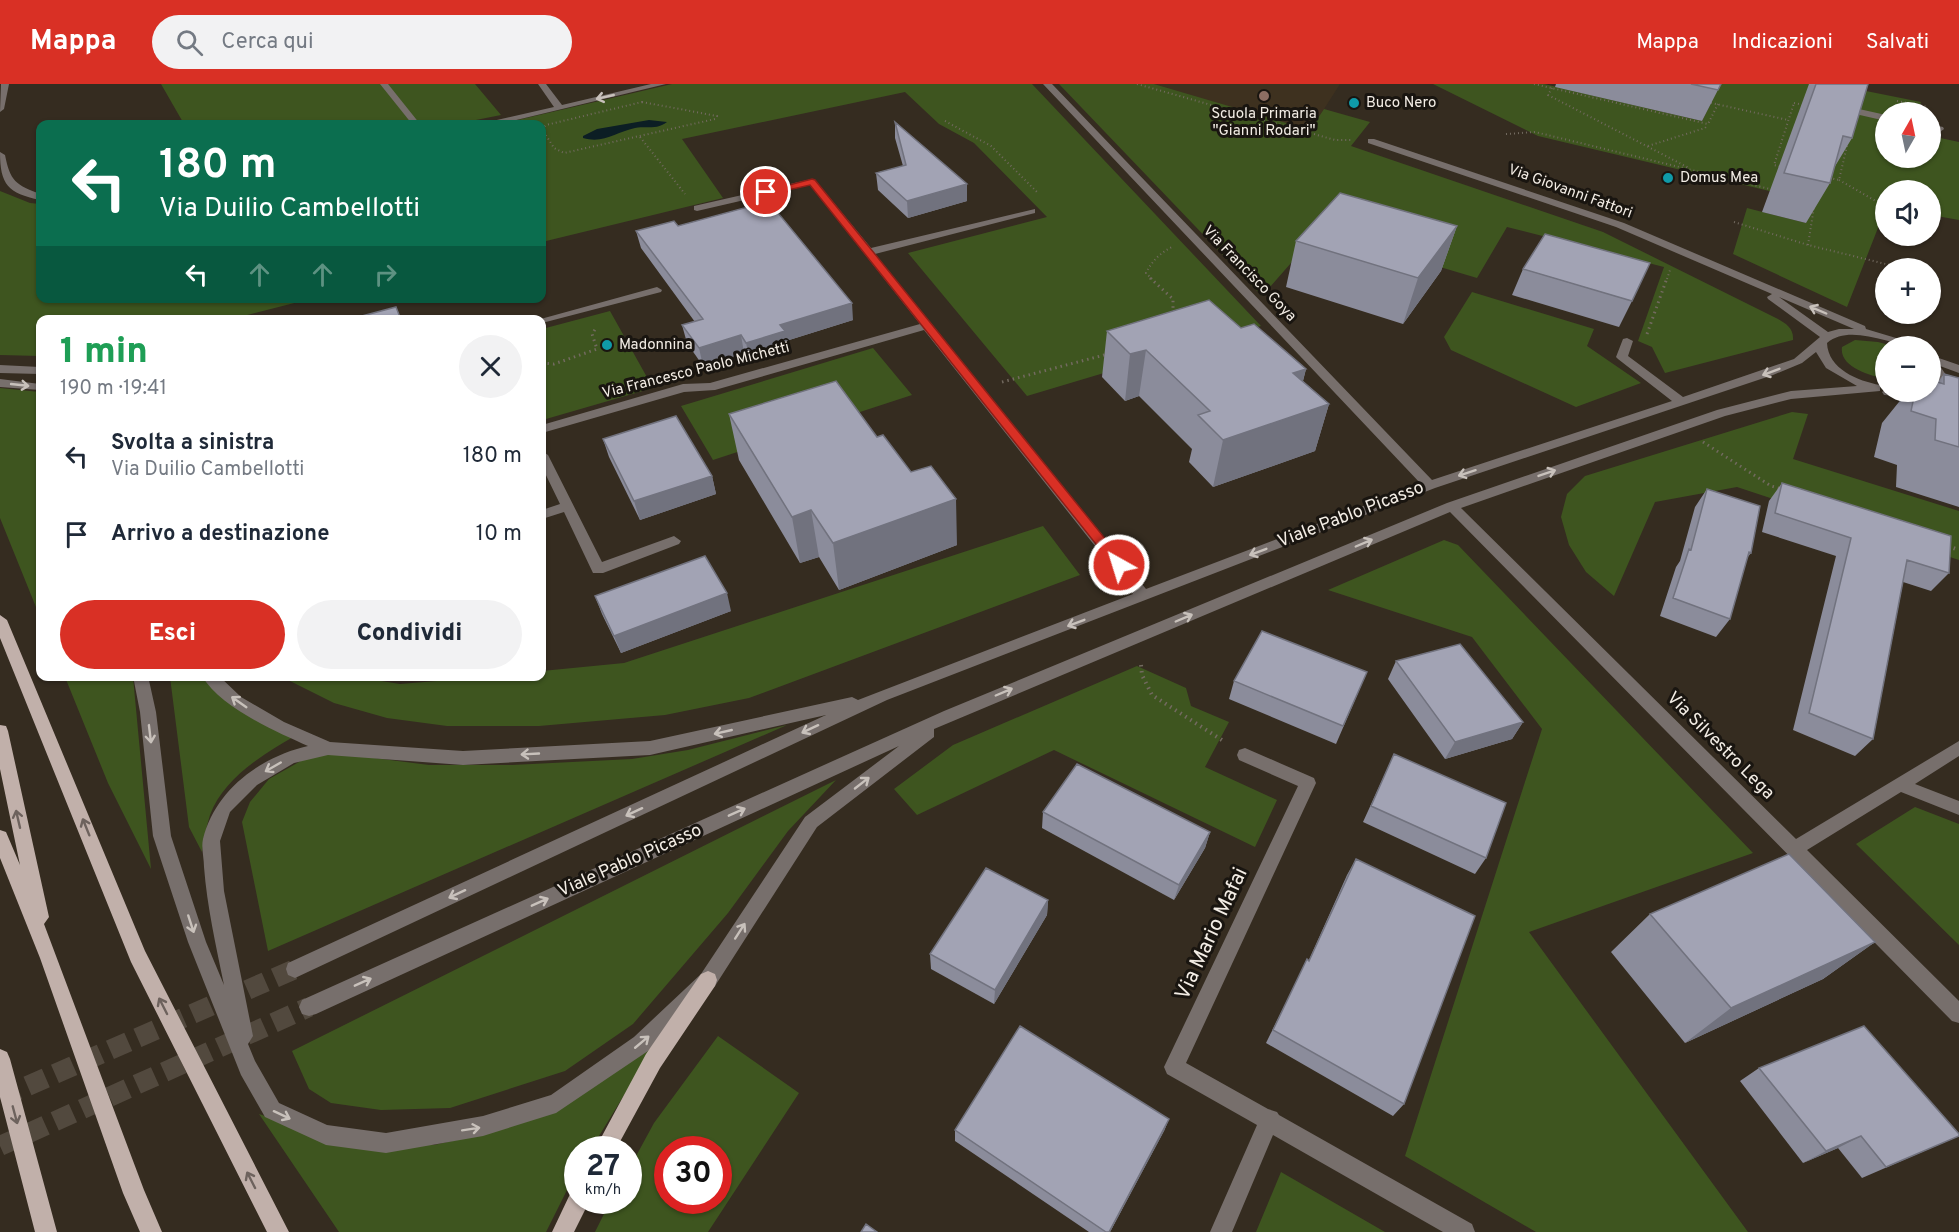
<!DOCTYPE html>
<html lang="it">
<head>
<meta charset="utf-8">
<style>
  body { margin:0; font-family:Overpass,sans-serif; background:#f2f2f3; color:#1f2937; height:100vh; display:flex; flex-direction:column; font-size:22px; white-space:nowrap }
  * { box-sizing:border-box; margin:0 }
  p { font-size:20px; color:#747a83 }
  .icon { flex:none; width:33px; height:33px; fill:none; stroke:currentColor; stroke-width:2; stroke-linecap:round; stroke-linejoin:round }
  .map { position:relative; flex:1; overflow:hidden }
  .panel { position:absolute; left:36px; top:231px; width:510px; height:366px; display:flex; flex-direction:column; background:#fff; border-radius:12px; box-shadow:0 2px 4px #0004 }
  .panel>* { flex:none }
  .guide { position:absolute; left:36px; top:36px; width:510px; height:183px; border-radius:12px; box-shadow:0 2px 4px #0004; background:#0b6e4f; color:#fff; overflow:hidden }
  .needle { width:39px; rotate:9deg }
  .controls { position:absolute; left:1875px; top:18px; display:grid; gap:12px }
  .controls a { display:grid; place-items:center; width:66px; height:66px; border-radius:50%; background:#fff; box-shadow:0 2px 4px #0004; font-size:30px }
  .speed { position:absolute; left:564px; top:1052px; display:flex; gap:12px; font-size:30px; font-weight:700; text-align:center }
  .speed>* { display:grid; place-content:center; width:78px; height:78px; border-radius:50%; background:#fff; box-shadow:0 2px 4px #0004; line-height:1 }
  .speed small { font-size:15px; font-weight:400 }
  .speed .limit { border:9px solid #d22; background:#fff; color:#111 }
  .pin { position:absolute; display:grid; place-items:center; width:51px; height:51px; color:#fff; margin:-26px; border:3px solid #fff; border-radius:50%; box-shadow:0 2px 6px #0007 }
  .me { position:absolute; width:66px; margin:-33px; rotate:321deg; stroke-linejoin:round; filter:drop-shadow(0 0 4px #0008) }
  .turn { display:flex; align-items:center; gap:21px; height:126px; padding:0 24px; font-size:27px }
  .turn .icon { width:78px; height:78px; stroke-width:2.5 }
  .turn b { display:block; font-size:42px; line-height:51px }
  .lanes { display:flex; align-items:center; height:57px; padding:0 24px; background:#0003; justify-content:center; gap:30px; direction:ltr }
  .lanes .off { opacity:.35 }
  .round { display:grid; place-items:center; flex:none; width:63px; height:63px; border-radius:32px; background:#f2f2f3 }
  .head { display:flex; align-items:center; justify-content:space-between; height:102px; padding:0 24px }
  h1 { font-size:36px; font-weight:800; line-height:45px; color:#1e9e55 }
  .action { display:flex; gap:12px; margin-top:auto; padding:12px 24px }
  .action a { flex:1; height:69px; border-radius:36px; background:#d93025; color:#fff; font-size:24px; font-weight:800; line-height:69px; text-align:center }
  .action a+a { background:#f2f2f3; color:#1f2937 }
  ul { padding:0; list-style:none }
  li { display:flex; align-items:center; gap:18px; height:78px; padding:0 24px }
  li div { flex:1 }
  li b { display:block; font-size:22px }
  li em { font-style:normal }
  header { display:flex; align-items:center; gap:36px; box-sizing:border-box; height:84px; padding:0 30px; background:#d93025; color:#fff }
  header strong { font-size:28px }
  nav { display:flex; gap:33px; margin-inline-start:auto; font-size:21px }
  .search { width:420px; height:54px; background:#f2f2f3; display:flex; align-items:center; gap:15px; box-sizing:border-box; padding:0 21px; border-radius:33px; color:#747a83; font-size:22px }
  .map>svg:first-child { display:block }
  .built { fill:#3e311f }
  .green { fill:#3e551f; fill-rule:evenodd }
  .water { fill:#0c1e24 }
  .lines { fill:none; stroke-linecap:round; stroke-linejoin:round }
  .minor-tunnel { stroke:#52493e; stroke-width:20; stroke-dasharray:20 10; stroke-linecap:butt }
  .path-far2 { stroke:#726a5f; stroke-width:2; stroke-dasharray:1 3; stroke-linecap:butt }
  .path-far1 { stroke:#726a5f; stroke-width:3; stroke-dasharray:1.5 4; stroke-linecap:butt }
  .path { stroke:#726a5f; stroke-width:4; stroke-dasharray:1.5 4.5; stroke-linecap:butt }
  .minor { fill:#776f6c; fill-rule:evenodd }
  .major { fill:#c1b0aa; fill-rule:evenodd }
  .wall { fill:#8b8c9b }
  .shaded-wall { fill:#71727e }
  .building { fill:#a2a3b4; stroke:#71727e; stroke-width:1.5 }
  .oneway { stroke:#c8c1bb }
  .oneway2 { stroke:#6d625d }
  .route { fill:#d93025; stroke:#8d1f18; stroke-width:1.5 }
  .education-dot { fill:#8d6e63; stroke:#191510; stroke-width:2 }
  .culture-dot { fill:#0f9aa8; stroke:#191510; stroke-width:2 }
  .labels { text-anchor:middle; dominant-baseline:central; stroke-width:6; stroke-linejoin:round; paint-order:stroke }
  .far-poi-label { font-size:15px; fill:#f3ede5; stroke:#191510; text-anchor:start }
  .far-street-label { font-size:15px; fill:#f3ede5; stroke:#191510 }
  .street-label { font-size:18px; fill:#f3ede5; stroke:#191510 }
  .near-street-label { font-size:21px; fill:#f3ede5; stroke:#191510 }
</style>
</head>
<body>
<header>
<strong>Mappa</strong>
<div class="search"><svg class="icon" aria-label="search" viewBox="0 0 24 24"><circle cx="10" cy="10" r="6"/><path d="M15 15l6 6"/></svg>Cerca qui</div>
<nav><a>Mappa</a><a>Indicazioni</a><a>Salvati</a></nav>
</header>
<div class="map">
<svg width="1959" height="1148" viewBox="0 0 1959 1148">
  <rect width="100%" height="100%" fill="#352c20"/>
  <!-- built -->
  <path class="built" d="M1154 0H1340L1310 47Z"/>
  <!-- green -->
  <path class="green" d="M161 0H475L501 31 456 40H184Z
    M672 0H1032L1261 242 1027 312 908 169 1047 133 974 59 939 40 905 8 682 55 723 114 542 158V40H500Z
    M1059 0H1154L1310 46 1324 25 1370 38 1351 62 1603 148 1776 234C1785 239 1794 244 1793 256L1665 289 1652 263 1638 257 1664 183 1507 143 1477 194 1319 147 1262 212Z
    M1433 0H1544L1702 37 1710 21 1618 0H1831L1921 18 1918 28H1886V74H1930L1931 52 1959 58V136L1931 131 1930 106H1886L1885 126 1847 223 1733 170 1747 124 1806 139 1812 117 1538 52Z
    M0 107 30 119 40 120V214L310 215 232 235 40 236V272L0 271Z
    M1472 208 1594 245 1587 262 1641 299 1576 323 1451 266 1444 253Z
    M610 227 653 304 546 335 542 325V245Z
    M1855 256 1878 258 1893 262H1886L1885 295C1870 291 1839 283 1842 263Z
    M873 264 912 311 713 376 681 322Z
    M0 304 40 308V533L0 434Z
    M1792 328 1808 330 1793 375 1959 427V476L1737 403 1655 418 1614 512 1586 488 1569 461 1561 433 1567 410 1585 392Z
    M1043 442 1080 491 749 614 665 631 539 642H447L387 634 334 619 282 593H357L400 600 485 593 542 592V587L624 579Z
    M1444 456 1458 461 1753 769 1529 848 1748 1148H1536L1405 1072 1542 645 1472 553 1328 506Z
    M1137 582 1186 604 1191 622 1229 638 1205 683 1277 716 1255 763 1054 666 917 731 894 705 953 661Z
    M65 593H133L151 785 108 699Z
    M170 593H207L295 652C263 670 223 695 210 731 206 743 204 756 202 768L189 743Z
    M787 641 268 867 242 738 250 718 269 695 306 674 335 669 429 681H512L632 675 688 666Z
    M836 696 788 747 728 829 633 940 565 987 450 1024 381 1026 331 1019 309 1005 292 967Z
    M1915 723 1959 740V861L1856 760Z
    M664 946 591 1065H578L577 1086 546 1148H339L259 1030 293 1041 377 1061H434L488 1049Z
    M718 952 799 1009 708 1148H595L611 1116H628L629 1085 654 1039ZM668 1065H718V1116H668Z
    M1281 1088 1385 1148H1256Z"/>
  <!-- water -->
  <path class="water" d="M649 36 667 38C657 46 647 42 635 44 616 48 604 60 583 54V52L597 45Z"/>
  <g class="lines">
    <!-- minor-tunnel -->
    <path class="minor-tunnel" d="M0 1014 295 885
      M0 1062 309 923"/>
    <!-- path-far2 -->
    <path class="path-far2" d="M1137 0 1335 56H1351
      M1534 0 1708 40 1718 20
      M1552 4 1548 11 1689 84
      M1897 17 1928 23
      M642 18 717 32 715 35 564 69 554 64 542 45 546 41Z
      M1707 18 1788 36
      M1794 19 1854 32 1839 96 1774 81Z
      M945 37 991 62 1038 109
      M1506 50 1535 48 1774 106
      M640 53 685 110
      M1648 62 1705 44 1708 41
      M1839 96 1886 123
      M1734 138 1808 161 1898 183
      M1808 161 1814 123
      M1152 195 1146 189C1152 177 1160 169 1172 163
      M1667 195 1670 186"/>
    <!-- path-far1 -->
    <path class="path-far1" d="M1150 194 1173 215V231
      M1647 250 1667 194
      M542 279 554 280 597 265 592 250 596 244
      M1002 298 1108 270
      M1703 358 1771 402 1782 405"/>
    <!-- path -->
    <path class="path" d="M1948 462 1959 466
      M1141 581 1142 591 1152 611 1225 658"/>
    <!-- minor -->
    <path class="minor" d="M1 0H9L4 25 0 28Z
      M380 0H388L420 40H412Z
      M538 0H546L562 21 651 0H666L500 40H487L488 38 554 23Z
      M1043 0H1052L1432 396 1672 317 1618 275 1616 273 1623 255 1627 254 1633 257 1628 272 1683 313 1794 275 1820 253 1768 215 1767 213 1772 210 1616 143 1368 59V55H1374L1624 139 1865 242 1866 245 1916 260 1917 262C1890 262 1851 239 1827 259 1828 285 1858 297 1880 301V307L1791 315 1725 332 1461 424 1796 755 1959 657V672L1915 700 1959 717V731L1901 708 1807 766 1959 917V939L1952 937 1450 428 934 645V653L817 743 715 902 648 967 556 1029 483 1052 386 1069 326 1061 265 1033 241 991 188 858 153 752 140 628 133 592H148L156 628 171 752 206 858 224 901C216 862 207 822 204 783 204 774 201 763 203 755 215 706 260 673 308 662 276 648 220 623 202 592H219L241 613 284 638 330 658 463 667 650 657 852 613 858 616 1133 510 924 246 715 306 684 308 542 349V341L683 300 710 299 920 240 810 101 697 127 694 126V122L812 95 815 96 871 164 1035 125V129L875 170 1146 505 1421 400ZM1779 213 1854 245H1839L1828 248ZM1816 268 1826 284 1857 302 1791 307 1717 326 1447 419 944 627 302 916 299 923 302 930 309 932 316 930 899 662 805 733 701 890 634 953 551 1011 483 1032 386 1049 327 1041 279 1019 255 977 248 960 253 952 224 807 220 757 230 728 257 701 294 679 328 671 463 681 650 671 826 631 288 879 286 885 288 891 295 894 887 616 1435 404 1773 291 1802 279Z
      M1841 21 1886 31V37L1838 26 1837 24Z
      M1930 40 1943 43 1944 45 1940 48 1930 46Z
      M0 68 5 71C10 97 16 101 40 110V116C8 109 0 101 0 68Z
      M657 203 662 206 661 208 542 239V236H537Z
      M1930 271 1959 281V289L1940 282 1946 291 1939 304 1959 303V311L1910 313 1884 311 1882 308 1886 305V308H1930V299L1934 291 1930 286Z
      M0 281 40 283V290L0 289Z
      M0 295 40 300V306L0 303Z
      M542 367 548 371 602 478 674 452 681 457 679 460 603 489H593L564 428 542 435V426L560 420 542 383Z
      M1245 664 1314 694 1316 699 1186 979 1268 1025 1277 1028 1279 1031 1472 1140 1475 1148H1443L1273 1051 1232 1148H1210L1257 1041 1167 990 1164 983 1298 702 1239 676 1237 671 1239 666Z"/>
    <!-- major -->
    <path class="major" d="M0 531 7 536 145 867 289 1148H267L131 878 0 554Z
      M0 641 6 642 8 647 49 833 44 840 144 1106 162 1148H140L123 1109 40 874 0 774V746L6 748 20 781 0 685Z
      M708 887 715 890 717 896 715 902 660 984 616 1065H595L646 970 701 890Z
      M0 965 7 968 10 975 57 1148H35L0 1013Z
      M578 1106V1116H590L574 1148H552L571 1108Z"/>
  </g>
  <!-- wall -->
  <path class="wall" d="M1556 0H1721L1702 37 1555 3Z
    M1809 0H1868L1852 54 1834 84 1830 99 1806 139 1762 128Z
    M895 38 967 100V117L908 134 878 106 876 89 903 82 895 54Z
    M678 142 853 236 786 257 788 265 750 277 744 269 703 282 687 259 682 241 695 238 641 164 636 147Z
    M1457 142 1441 187 1403 240 1286 203 1296 157Z
    M1523 185 1632 217 1619 243 1512 211Z
    M1241 244 1306 285 1303 297 1329 320 1315 367 1213 403 1189 378 1192 365 1139 312 1125 317 1102 293 1107 247Z
    M1944 290 1959 294V423L1896 403 1897 381 1874 373 1882 339 1907 308H1930Z
    M729 330 957 461 839 506 819 473 800 479 739 376Z
    M603 355 712 392 716 410 640 436 609 373Z
    M1782 399 1949 489 1931 507 1903 498 1873 655 1855 672 1793 646 1836 472 1762 448 1769 417Z
    M1707 405 1751 469 1747 474 1730 535 1716 553 1660 532 1676 483 1680 477 1695 423Z
    M595 512 731 527 621 569 602 530Z
    M1396 577 1523 638 1512 655 1445 675 1388 595Z
    M1367 588 1336 660 1229 615 1234 597Z
    M1394 670 1486 774 1475 790 1363 738Z
    M1043 728 1210 748 1205 764 1174 816 1042 744Z
    M1356 775 1404 1020 1393 1032 1266 959 1300 890 1307 875 1309 876 1347 791Z
    M1048 816 1047 831 994 920 931 885 930 870Z
    M1650 830 1875 858 1823 895 1685 959 1611 868Z
    M1759 984 1959 1052 1862 1094 1838 1064 1803 1079 1740 997Z
    M1169 1035 1164 1047 1110 1148H1089L955 1057V1046Z"/>
  <!-- shaded-wall -->
  <path class="shaded-wall" d="M967 100V117L908 134 907 117Z
    M1457 142 1441 187 1403 240 1418 194Z
    M852 219 853 236 786 257 788 265 750 277 746 259 780 241Z
    M741 251 744 269 703 282 699 264Z
    M1146 266 1139 312 1125 317 1130 270Z
    M1306 285 1294 331 1293 289Z
    M1329 320 1315 367 1213 403 1223 356Z
    M712 392 716 410 640 436 634 417Z
    M956 415 957 461 839 506 833 459Z
    M811 426 819 473 800 479 792 433Z
    M727 509 731 527 621 569 614 552Z
    M1523 638 1512 655 1445 675 1455 658Z
    M1210 748 1205 764 1174 816 1179 801Z
    M1048 816 1047 831 994 920 995 906Z
    M1875 858 1823 895 1685 959 1731 924Z
    M1169 1035 1164 1047 1110 1148H1109Z
    M1861 1052 1838 1064 1803 1079 1826 1067Z"/>
  <!-- building -->
  <path class="building" d="M1691 0H1721L1718 6Z
    M1816 0H1868L1852 54 1843 52 1830 99 1784 89Z
    M895 38 967 100 907 117 876 89 906 81Z
    M1340 109 1457 142 1418 194 1296 157Z
    M755 121 761 128 774 124 852 219 780 241 785 247 746 259 741 251 699 264 682 241 703 235 636 147 674 137 678 142Z
    M1545 150 1650 179 1632 217 1523 185Z
    M1209 216 1241 244 1254 240 1306 285 1293 289 1329 320 1223 356 1198 331 1210 327 1146 266 1130 270 1107 247Z
    M396 223 401 236H347Z
    M1944 290 1959 294V363L1935 356 1936 335 1911 327 1915 308H1930V296L1944 300Z
    M836 297 877 353 883 351 911 388 931 382 956 415 833 459 811 426 792 433 729 330Z
    M676 332 712 392 634 417 603 355Z
    M1782 399 1951 452 1949 489 1907 476 1873 655 1809 629 1851 454 1775 429Z
    M1707 405 1760 422 1751 469 1749 468 1730 535 1673 514 1689 465 1691 466Z
    M705 472 727 509 614 552 595 512Z
    M1262 547 1367 588 1343 642 1234 597Z
    M1460 560 1523 638 1455 658 1396 577Z
    M1394 670 1506 719 1486 774 1371 722Z
    M1077 680 1210 748 1179 801 1043 728Z
    M1789 770 1875 858 1731 924 1650 830Z
    M1356 775 1475 832 1404 1020 1273 946 1307 875 1309 877Z
    M986 784 1048 816 995 906 930 870Z
    M1020 942 1169 1035 1109 1148H1106L955 1046Z
    M1864 942 1959 1050V1052L1886 1083 1861 1052 1826 1067 1759 984Z
    M866 1140 877 1148H861Z"/>
  <!-- one-way arrows -->
  <defs><path id="oneway-shaft" d="M-6 0H5M1.5-3L5.5 0L1.5 3" fill="none" stroke-width="1.6" stroke-linecap="round" stroke-linejoin="round" transform="scale(1.5)"/></defs>
  <g class="oneway">
    <use href="#oneway-shaft" transform="translate(605 13) rotate(167)"/>
    <use href="#oneway-shaft" transform="translate(1818 226) rotate(-157)"/>
    <use href="#oneway-shaft" transform="translate(1771 288) rotate(159)"/>
    <use href="#oneway-shaft" transform="translate(20 301) rotate(6)"/>
    <use href="#oneway-shaft" transform="translate(1467 389) rotate(162)"/>
    <use href="#oneway-shaft" transform="translate(1547 389) rotate(-19)"/>
    <use href="#oneway-shaft" transform="translate(1364 459) rotate(-23)"/>
    <use href="#oneway-shaft" transform="translate(1258 468) rotate(159)"/>
    <use href="#oneway-shaft" transform="translate(1184 534) rotate(-23)"/>
    <use href="#oneway-shaft" transform="translate(1076 539) rotate(159)"/>
    <use href="#oneway-shaft" transform="translate(1004 608) rotate(-23)"/>
    <use href="#oneway-shaft" transform="translate(239 618) rotate(-145)"/>
    <use href="#oneway-shaft" transform="translate(810 645) rotate(155)"/>
    <use href="#oneway-shaft" transform="translate(723 648) rotate(167)"/>
    <use href="#oneway-shaft" transform="translate(150 650) rotate(83)"/>
    <use href="#oneway-shaft" transform="translate(530 670) rotate(177)"/>
    <use href="#oneway-shaft" transform="translate(273 683) rotate(150)"/>
    <use href="#oneway-shaft" transform="translate(862 699) rotate(-38)"/>
    <use href="#oneway-shaft" transform="translate(634 728) rotate(155)"/>
    <use href="#oneway-shaft" transform="translate(737 728) rotate(-24)"/>
    <use href="#oneway-shaft" transform="translate(457 810) rotate(155)"/>
    <use href="#oneway-shaft" transform="translate(540 818) rotate(-24)"/>
    <use href="#oneway-shaft" transform="translate(191 840) rotate(72)"/>
    <use href="#oneway-shaft" transform="translate(740 847) rotate(-57)"/>
    <use href="#oneway-shaft" transform="translate(363 898) rotate(-24)"/>
    <use href="#oneway-shaft" transform="translate(642 958) rotate(-40)"/>
    <use href="#oneway-shaft" transform="translate(282 1031) rotate(25)"/>
    <use href="#oneway-shaft" transform="translate(471 1045) rotate(-9)"/>
  </g>
  <g class="oneway2">
    <use href="#oneway-shaft" transform="translate(18 735) rotate(-103)"/>
    <use href="#oneway-shaft" transform="translate(86 743) rotate(-112)"/>
    <use href="#oneway-shaft" transform="translate(163 922) rotate(-117)"/>
    <use href="#oneway-shaft" transform="translate(15 1031) rotate(75)"/>
    <use href="#oneway-shaft" transform="translate(251 1096) rotate(-117)"/>
  </g>
  <!-- route -->
  <path class="route" d="M812 95 815 96 1124 478 1125 481 1124 484H1115L810 101 766 111 762 108Z"/>
  <!-- markers -->
  <circle class="education-dot" cx="1264" cy="12" r="6"/>
  <g class="culture-dot">
    <circle cx="1354" cy="19" r="6"/>
    <circle cx="1668" cy="94" r="6"/>
    <circle cx="607" cy="261" r="6"/>
  </g>
  <g class="labels">
    <!-- far-poi labels -->
    <g class="far-poi-label">
      <text x="1366" y="19">Buco Nero</text>
      <text x="1264" y="30" text-anchor="middle">Scuola Primaria<tspan x="1264" dy="17">"Gianni Rodari"</tspan></text>
      <text x="1680" y="94">Domus Mea</text>
      <text x="619" y="261">Madonnina</text>
    </g>
    <!-- far-street labels -->
    <g class="far-street-label">
      <text transform="translate(1570 108) rotate(20)">Via Giovanni Fattori</text>
      <text transform="translate(1249 190) rotate(46)">Via Francisco Goya</text>
      <text transform="translate(696 287) rotate(-14)">Via Francesco Paolo Michetti</text>
    </g>
    <!-- street labels -->
    <g class="street-label">
      <text transform="translate(1351 431) rotate(-21)">Viale Pablo Picasso</text>
      <text transform="translate(1720 662) rotate(45)">Via Silvestro Lega</text>
      <text transform="translate(630 777) rotate(-24)">Viale Pablo Picasso</text>
    </g>
    <!-- near-street labels -->
    <g class="near-street-label">
      <text transform="translate(1212 850) rotate(-65)">Via Mario Mafai</text>
    </g>
  </g>
</svg>
<div class="controls">
<a><svg class="needle" viewBox="-14 -14 28 28"><path d="M0-13l5 13h-10z" fill="#e53935"/><path d="M0 13l5-13h-10z" fill="#747a83"/></svg></a>
<a><svg class="icon" aria-label="sound" viewBox="0 0 24 24"><path d="M4 9h4l5-4v14l-5-4H4zM17 9q2 3 0 6"/></svg></a>
<a>+</a>
<a>−</a>
</div>
<div class="speed"><div>27<small>km/h</small></div><div class="limit">30</div></div>
<div class="pin" style="left:766px;top:108px;background:#d93025"><svg class="icon" aria-label="arrive" viewBox="0 0 24 24"><path d="M6 21V4h12l-3 4 3 4H6"/></svg></div>
<svg class="me" style="left:1119px;top:481px" viewBox="-20 -20 40 40"><circle r="17" fill="#d93025" stroke="#fff" stroke-width="3"/><path d="M0-11L8 9 0 5-8 9z" fill="#fff"/></svg>
<div class="guide">
<div class="turn"><svg class="icon" aria-label="left" viewBox="0 0 24 24"><path d="M17 20v-9H6M10 6l-5 5 5 5"/></svg><div><b>180 m</b>Via Duilio Cambellotti</div></div>
<div class="lanes"><svg class="icon" aria-label="left" viewBox="0 0 24 24"><path d="M17 20v-9H6M10 6l-5 5 5 5"/></svg><svg class="icon off" aria-label="ahead" viewBox="0 0 24 24"><path d="M12 20V5M6 11l6-6 6 6"/></svg><svg class="icon off" aria-label="ahead" viewBox="0 0 24 24"><path d="M12 20V5M6 11l6-6 6 6"/></svg><svg class="icon off" aria-label="right" viewBox="0 0 24 24"><path d="M7 20v-9h11M14 6l5 5-5 5"/></svg></div>
</div>
<section class="panel">
<div class="head"><div><h1>1 min</h1><p>190 m · 19:41</p></div><a class="round"><svg class="icon" aria-label="close" viewBox="0 0 24 24"><path d="M6 6l12 12M18 6L6 18"/></svg></a></div>
<ul>
<li><svg class="icon" aria-label="left" viewBox="0 0 24 24"><path d="M17 20v-9H6M10 6l-5 5 5 5"/></svg><div><b>Svolta a sinistra</b><p>Via Duilio Cambellotti</p></div><em>180 m</em></li>
<li><svg class="icon" aria-label="arrive" viewBox="0 0 24 24"><path d="M6 21V4h12l-3 4 3 4H6"/></svg><div><b>Arrivo a destinazione</b></div><em>10 m</em></li>
</ul>
<div class="action"><a>Esci</a><a>Condividi</a></div>
</section>
</div>
</body>
</html>
